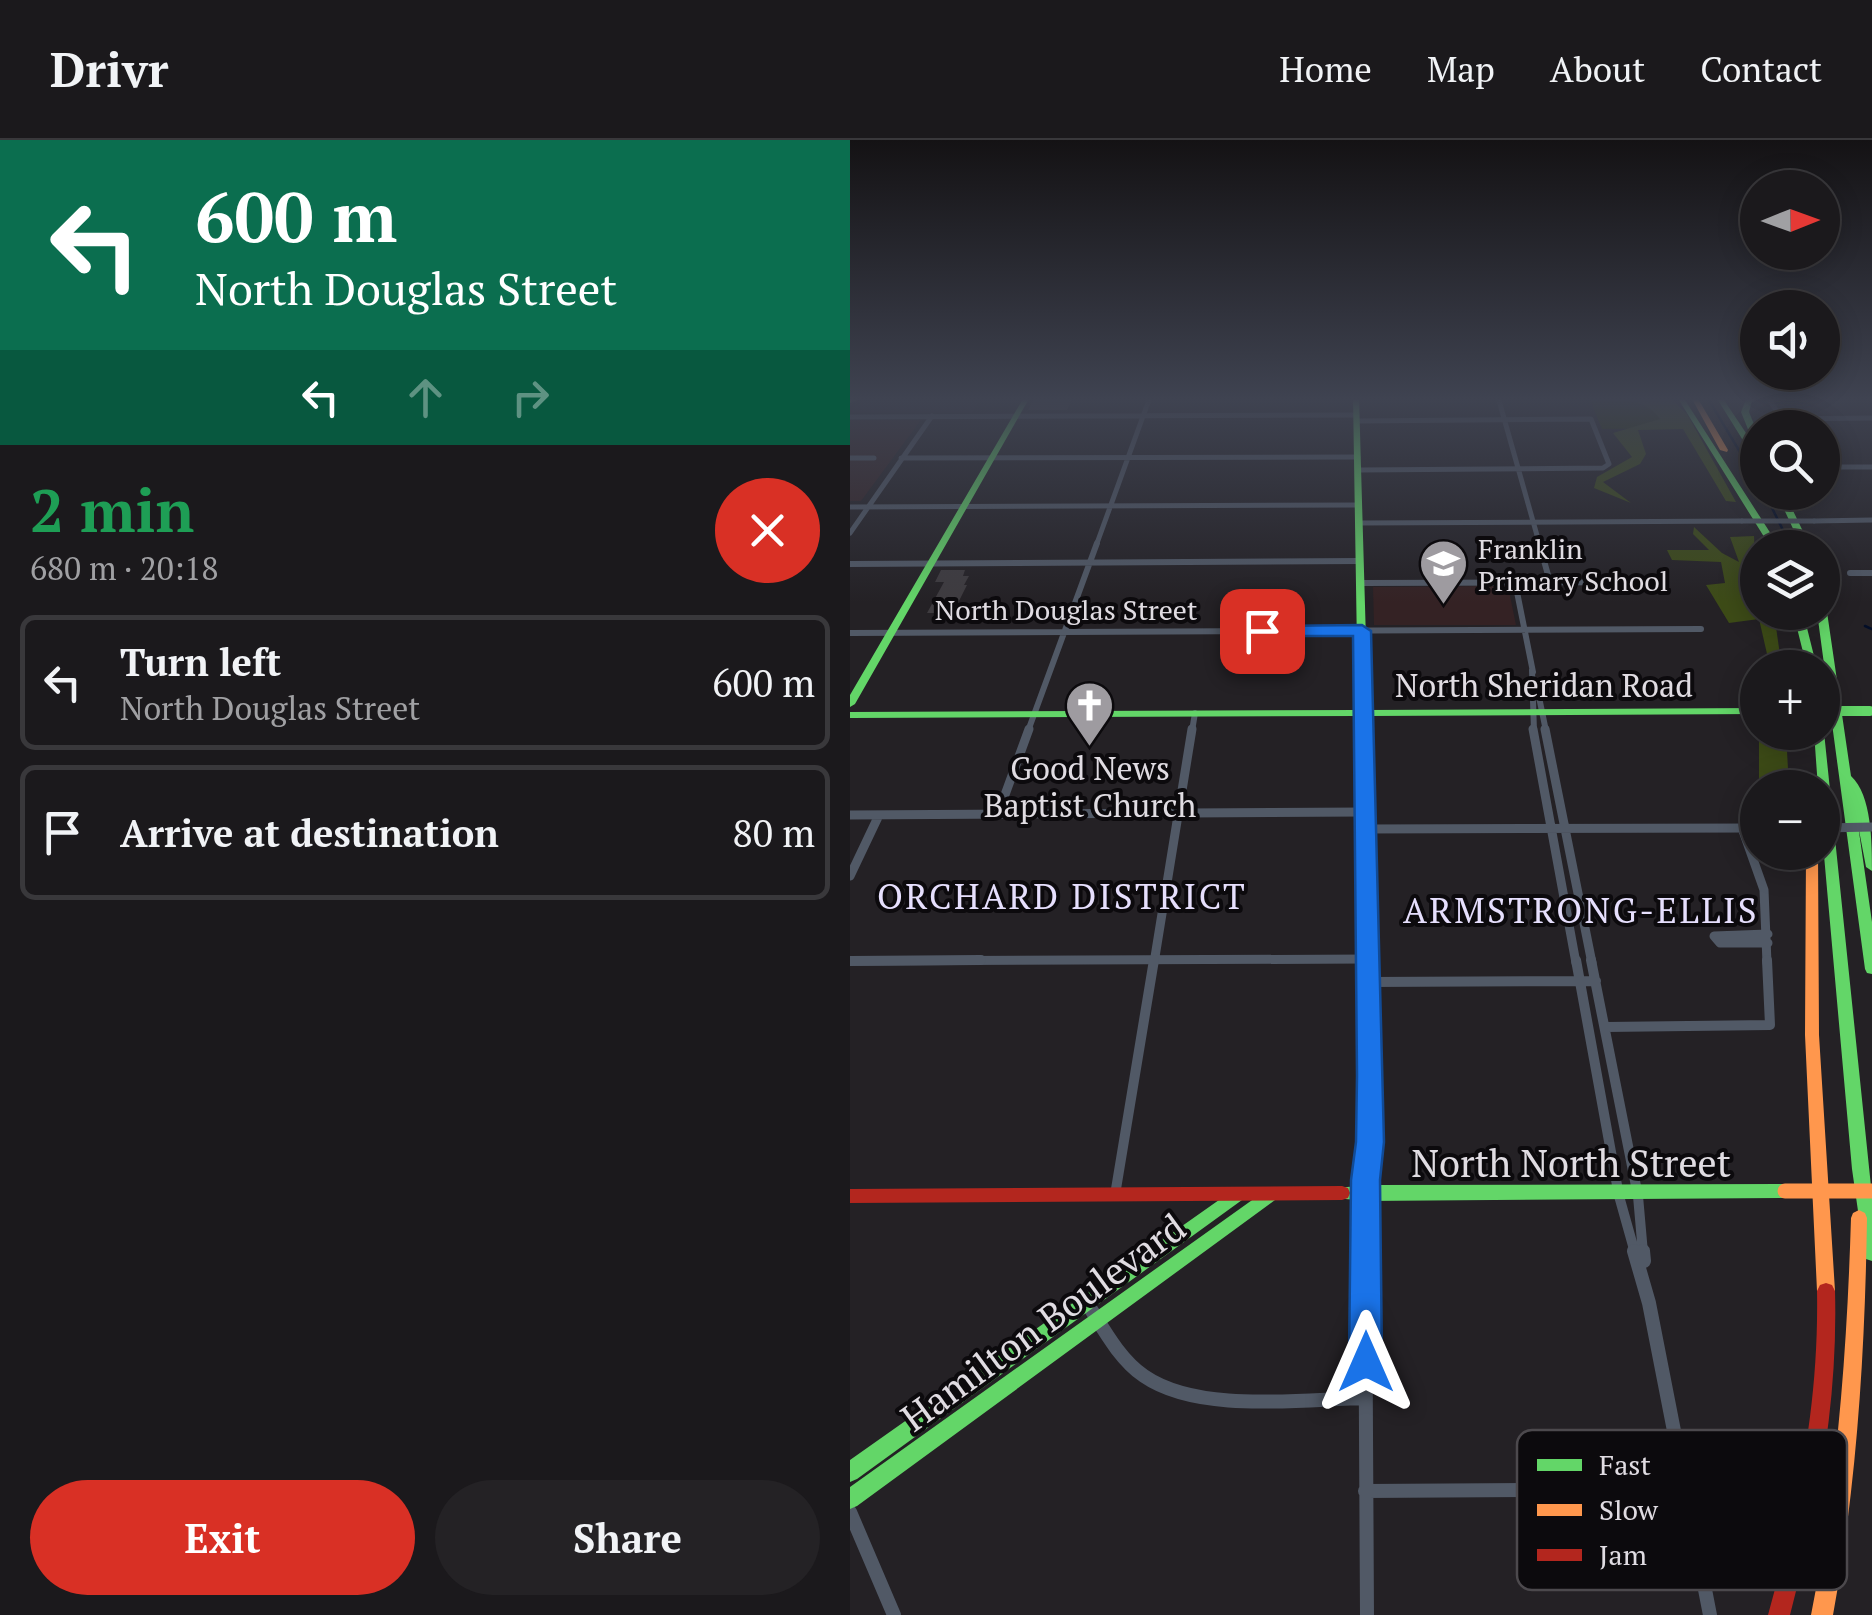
<!DOCTYPE html>
<html lang="en">
<head>
<meta charset="utf-8">
<style>
  body { margin:0; font-family:"PT Serif",serif; background:#242225; color:#f1f3f6; height:100vh; display:flex; flex-direction:column; font-size:38px; white-space:nowrap }
  * { box-sizing:border-box; margin:0 }
  p { font-size:32px; color:#a0a0a3 }
  .icon { flex:none; width:55px; height:55px; fill:none; stroke:currentColor; stroke-width:2; stroke-linecap:round; stroke-linejoin:round }
  .map { position:relative; flex:1; overflow:hidden }
  .drawer { display:flex; flex-direction:column; background:#1b191c; width:850px }
  .drawer>* { flex:none }
  .top-card { background:#0b6e4f; color:#fff; overflow:hidden }
  .needle { width:65px; rotate:89deg }
  .fabs { position:absolute; left:890px; top:30px; display:grid; gap:20px }
  .fabs a { display:grid; place-items:center; width:100px; height:100px; border-radius:50%; background:#1b191c; box-shadow:0 5px 25px #0003,0 0 0 2px #39383b; font-size:50px }
  .pin { position:absolute; display:grid; place-items:center; width:85px; height:85px; color:#fff; margin:-42px; border-radius:20px; box-shadow:0 5px 15px #0006 }
  .me { position:absolute; width:110px; margin:-55px; rotate:0deg; stroke-linejoin:round; filter:drop-shadow(0 0 8px #0008) }
  .turn { display:flex; align-items:center; gap:35px; height:210px; padding:0 30px; font-size:45px }
  .turn .icon { width:130px; height:130px; stroke-width:2.5 }
  .turn b { display:block; font-size:70px; line-height:85px }
  .lanes { display:flex; align-items:center; height:95px; padding:0 30px; background:#0003; justify-content:center; gap:50px; direction:ltr }
  .lanes .off { opacity:.35 }
  .round { display:grid; place-items:center; flex:none; width:105px; height:105px; border-radius:52px; background:#242225 }
  .summary { display:flex; align-items:center; justify-content:space-between; height:170px; padding:0 30px }
  h1 { font-size:60px; font-weight:600; line-height:75px; color:#1e9e55 }
  .primary-button { display:flex; gap:20px; margin-top:auto; padding:20px 30px }
  .primary-button a { flex:1; height:115px; border-radius:60px; background:#d93025; color:#fff; font-size:40px; font-weight:600; line-height:115px; text-align:center }
  .primary-button a+a { background:#242225; color:#f1f3f6 }
  ul { padding:0; list-style:none }
  li { display:flex; align-items:center; gap:30px; height:135px; margin:0 20px 15px; padding:0 10px; border:5px solid #39383b; border-radius:15px }
  li div { flex:1 }
  li b { display:block; font-size:38px }
  li em { font-style:normal }
  header { display:flex; align-items:center; gap:60px; box-sizing:border-box; height:140px; padding:0 50px; background:#1b191c; border-bottom:2px solid #39383b }
  header strong { font-size:48px }
  nav { display:flex; gap:55px; margin-inline-start:auto; font-size:35px }
  main { display:flex; flex:1; min-height:0 }
  .map>svg:first-child { display:block }
  .built { fill:#2b232f }
  .education { fill:#342224 }
  .green { fill:#2a3606 }
  .forest { fill:#3d4b17 }
  .lines { fill:none; stroke-linecap:round; stroke-linejoin:round }
  .stream { stroke:#030e28; stroke-width:2.5 }
  .building { fill:#3e3b3f }
  .street-far4 { stroke:#515966; stroke-width:5 }
  .street-far3 { stroke:#515966; stroke-width:6 }
  .street-far2 { stroke:#515966; stroke-width:9 }
  .street-far1 { stroke:#515966; stroke-width:10 }
  .street { stroke:#515966; stroke-width:14 }
  .fast { fill:#63d668; fill-rule:evenodd }
  .slow { fill:#ff974d; fill-rule:evenodd }
  .jam { fill:#b3261e; fill-rule:evenodd }
  .street-bridge-far1 { stroke:#515966; stroke-width:5 }
  .street-bridge { stroke:#515966; stroke-width:9 }
  .fast-bridge { stroke:#63d668; stroke-width:10 }
  .slow-bridge { stroke:#ff974d; stroke-width:15 }
  .route { fill:#1a73e8; stroke:#114b97; stroke-width:2.5 }
  .labels { text-anchor:middle; dominant-baseline:central; stroke-width:8; stroke-linejoin:round; paint-order:stroke }
  .far-poi-label { font-size:28px; fill:#e0dce2; stroke:#0c0a0d; text-anchor:start }
  .far-street-label { font-size:28px; fill:#e0dce2; stroke:#0c0a0d }
  .street-label { font-size:32px; fill:#e0dce2; stroke:#0c0a0d }
  .poi-label { font-size:32px; fill:#e0dce2; stroke:#0c0a0d }
  .neighbourhood-label { font-size:35px; letter-spacing:2.5px; fill:#e6dffd; stroke:#0c0a0d }
  .near-street-label { font-size:38px; fill:#e0dce2; stroke:#0c0a0d }
  .key { fill:#0c0a0d; stroke:#4c494d; stroke-width:2.5 }
  .key-label { font-size:28px; fill:#e0dce2 }
</style>
</head>
<body>
<header>
<strong>Drivr</strong>
<nav><a>Home</a><a>Map</a><a>About</a><a>Contact</a></nav>
</header>
<main>
<section class="drawer">
<div class="top-card">
<div class="turn"><svg class="icon" aria-label="left" viewBox="0 0 24 24"><path d="M17 20v-9H6M10 6l-5 5 5 5"/></svg><div><b>600 m</b>North Douglas Street</div></div>
<div class="lanes"><svg class="icon" aria-label="left" viewBox="0 0 24 24"><path d="M17 20v-9H6M10 6l-5 5 5 5"/></svg><svg class="icon off" aria-label="ahead" viewBox="0 0 24 24"><path d="M12 20V5M6 11l6-6 6 6"/></svg><svg class="icon off" aria-label="right" viewBox="0 0 24 24"><path d="M7 20v-9h11M14 6l5 5-5 5"/></svg></div>
</div>
<div class="summary"><div><h1>2 min</h1><p>680 m · 20:18</p></div><a class="round" style="background:#d93025;color:#fff"><svg class="icon" aria-label="close" viewBox="0 0 24 24"><path d="M6 6l12 12M18 6L6 18"/></svg></a></div>
<ul>
<li><svg class="icon" aria-label="left" viewBox="0 0 24 24"><path d="M17 20v-9H6M10 6l-5 5 5 5"/></svg><div><b>Turn left</b><p>North Douglas Street</p></div><em>600 m</em></li>
<li><svg class="icon" aria-label="arrive" viewBox="0 0 24 24"><path d="M6 21V4h12l-3 4 3 4H6"/></svg><div><b>Arrive at destination</b></div><em>80 m</em></li>
</ul>
<div class="primary-button"><a>Exit</a><a>Share</a></div>
</section>
<div class="map">
<svg width="1022" height="1475" viewBox="0 0 1022 1475">
  <rect width="100%" height="100%" fill="#242125"/>
  <!-- built -->
  <path class="built" d="M27 257H168L132 258 122 273H0L6 265Z"/>
  <!-- education -->
  <path class="education" d="M0 280H71L11 361H0Z
    M658 446 666 485H524L523 447Z"/>
  <!-- green -->
  <path class="green" d="M739 257H816L835 288 752 289Z"/>
  <!-- forest -->
  <path class="forest" d="M739 257H819L837 274 886 362 876 361 833 289 788 290 796 314 790 324 753 342 781 363 744 348 747 337 782 317 763 293 810 279C791 252 765 266 739 257Z
    M844 387 872 413 889 422 880 397 904 396 908 472 924 473 931 522 920 527 909 479 879 483 856 445 875 443 871 422 822 420 817 410H859L843 394Z
    M909 593H936L939 647H909Z"/>
  <g class="lines">
    <!-- stream -->
    <path class="stream" d="M857 257 908 342
      M914 352 942 408
      M1015 486 1022 489"/>
  </g>
  <!-- building -->
  <path class="building" d="M185 257H223L217 270H178Z
    M91 430H115L113 436H119L114 445H117L103 473H77L94 442H85Z"/>
  <g class="lines">
    <!-- street-far4 -->
    <path class="street-far4" d="M648 257 690 406
      M917 257 939 288
      M0 277 507 275
      M933 279 1022 278
      M507 281 741 279 759 324 753 328 508 330
      M0 318H24
      M51 318 508 317
      M972 327H1022
      M0 367 509 365
      M964 381 1022 380
      M509 383 892 381
      M0 393 82 276
      M246 406 300 257"/>
    <!-- street-far3 -->
    <path class="street-far3" d="M689 403 700 442
      M0 424 510 421
      M1000 433H1022
      M665 442 683 532
      M511 443 814 442
      M0 493 851 489
      M682 530 684 591
      M689 557 696 591
      M178 591 247 403
      M342 591 345 573"/>
    <!-- street-far2 -->
    <path class="street-far2" d="M683 589 726 823
      M695 589 742 823
      M148 674 179 589
      M0 675 515 672
      M892 688 914 750 917 823
      M515 689 908 688
      M0 736 29 675
      M918 794 864 796 870 803H918
      M0 821 518 819
      M304 823 342 589"/>
    <!-- street-far1 -->
    <path class="street-far1" d="M726 820 769 1056 785 1113
      M741 820 788 1056 793 1113
      M0 821 131 820
      M519 842 746 841
      M756 887 920 885 917 820
      M515 1054V1113
      M265 1055 304 820"/>
    <!-- street -->
    <path class="street" d="M515 1111 517 1475
      M784 1111 799 1163 860 1475
      M793 1111 794 1121
      M237 1163C253 1188 269 1219 294 1236 349 1274 452 1259 516 1258
      M515 1351 836 1349
      M0 1372 44 1475"/>
    <!-- fast -->
    <path class="fast" d="M6 257H14L0 263V259Z
      M174 257H180L5 564 0 567V555Z
      M503 257H509L518 570 908 568V574L518 576 528 994 524 1045 935 1044 941 1046 943 1051 941 1056 935 1058 515 1061 486 1058 484 1053 486 1048 508 1046 512 994 508 576 0 578V572L508 570Z
      M827 257H833L930 408H921Z
      M866 257H872L908 311V320L904 318Z
      M897 257H903L899 272 908 294 906 301 902 299 891 272Z
      M926 352H934L961 408H952Z
      M972 469 977 472 1001 636C1022 655 1022 704 1022 731L1016 727 1008 685 1022 782V834L1017 833 1015 829 967 472H972Z
      M943 472H953L967 528H957Z
      M972 590 974 592 1022 1056V1121L1016 1119 1014 1113 1002 1029 972 693V648H968L964 592H972Z
      M386 1048 392 1050 394 1055 392 1060 7 1339 0 1342V1320Z
      M419 1048 425 1050 427 1055 425 1060 7 1366 0 1369V1347Z"/>
    <!-- slow -->
    <path class="slow" d="M841 257H847L878 310 877 312 870 310Z
      M956 712H968L969 895 985 1151 982 1157 976 1159 970 1157 967 1151 955 895Z
      M1009 1070 1015 1073 1017 1078C1015 1212 1007 1343 983 1475H961C987 1344 997 1212 1001 1078L1003 1073Z"/>
    <!-- jam -->
    <path class="jam" d="M492 1046 498 1048 500 1053 498 1058 492 1060 0 1063V1049Z
      M976 1143 982 1145 985 1151C988 1265 968 1365 940 1475H918C948 1365 969 1265 967 1151L970 1145Z"/>
    <!-- street-bridge-far1 -->
    <path class="street-bridge-far1" d="M892 381H964"/>
    <!-- street-bridge -->
    <path class="street-bridge" d="M972 688 1022 687"/>
    <!-- fast-bridge -->
    <path class="fast-bridge" d="M972 571H1020"/>
    <!-- slow-bridge -->
    <path class="slow-bridge" d="M935 1051H1022"/>
  </g>
  <!-- sky -->
  <linearGradient id="sky" x2="0" y2="1"><stop stop-color="#141214"/><stop offset="0.56" stop-color="#3f4351"/><stop offset="1" stop-color="#3f4351" stop-opacity="0"/></linearGradient>
  <rect width="1022" height="463" fill="url(#sky)"/>
  <!-- route -->
  <path class="route" d="M512 485 521 491 534 1002 530 1040 532 1222 527 1234 516 1239 504 1234 499 1222 501 1040 506 1002 507 936 503 496H412L403 491 412 486Z"/>
  <!-- icons -->
  <defs>
    <symbol id="school-pin" viewBox="-11 -11 22 30"><path d="M0 17L-7.5 6A9.5 9.5 0 1 1 7.5 6Z" fill="#9e9ba0" stroke="#0c0a0d"/><path d="M0-5L7-2L0 1L-7-2ZM-4 1L0 2.5L4 1V4Q0 6-4 4Z" fill="#fff"/></symbol>
    <symbol id="church-pin" viewBox="-11 -11 22 30"><path d="M0 17L-7.5 6A9.5 9.5 0 1 1 7.5 6Z" fill="#9e9ba0" stroke="#0c0a0d"/><path d="M-1.2-6h2.4v3.5h3.3v2.4h-3.3V6h-2.4V-.1h-3.3v-2.4h3.3Z" fill="#fff"/></symbol>
  </defs>
  <g fill-rule="evenodd">
    <use href="#school-pin" x="566" y="396" width="55" height="75"/>
    <use href="#church-pin" x="212" y="538" width="55" height="75"/>
  </g>
  <g class="labels">
    <!-- far-poi labels -->
    <g class="far-poi-label">
      <text x="628" y="408">Franklin<tspan x="628" dy="32">Primary School</tspan></text>
    </g>
    <!-- far-street labels -->
    <g class="far-street-label">
      <text x="216" y="469">North Douglas Street</text>
    </g>
    <!-- street labels -->
    <g class="street-label">
      <text x="694" y="545">North Sheridan Road</text>
    </g>
    <!-- poi labels -->
    <g class="poi-label">
      <text x="240" y="628">Good News<tspan x="240" dy="37">Baptist Church</tspan></text>
    </g>
    <!-- neighbourhood labels -->
    <g class="neighbourhood-label">
      <text x="212" y="756">ORCHARD DISTRICT</text>
      <text x="731" y="770">ARMSTRONG-ELLIS</text>
    </g>
    <!-- near-street labels -->
    <g class="near-street-label">
      <text x="721" y="1023">North North Street</text>
      <text transform="translate(193 1182) rotate(-36)">Hamilton Boulevard</text>
    </g>
  </g>
  <!-- legend -->
  <rect x="667" y="1290" width="330" height="160" rx="15" class="key"/>
  <rect x="687" y="1319" width="45" height="12" fill="#63d668"/>
  <rect x="687" y="1364" width="45" height="12" fill="#ff974d"/>
  <rect x="687" y="1409" width="45" height="12" fill="#b3261e"/>
  <g class="key-label">
    <text x="749" y="1335">Fast</text>
    <text x="749" y="1380">Slow</text>
    <text x="749" y="1425">Jam</text>
  </g>
</svg>
<div class="fabs">
<a><svg class="needle" viewBox="-14 -14 28 28"><path d="M0-13l5 13h-10z" fill="#e53935"/><path d="M0 13l5-13h-10z" fill="#a0a0a3"/></svg></a>
<a><svg class="icon" aria-label="sound" viewBox="0 0 24 24"><path d="M4 9h4l5-4v14l-5-4H4zM17 9q2 3 0 6"/></svg></a>
<a><svg class="icon" aria-label="search" viewBox="0 0 24 24"><circle cx="10" cy="10" r="6"/><path d="M15 15l6 6"/></svg></a>
<a><svg class="icon" aria-label="layers" viewBox="0 0 24 24"><path d="M12 4l9 5-9 5-9-5zM3 14l9 5 9-5"/></svg></a>
<a>+</a>
<a>−</a>
</div>
<div class="pin" style="left:412px;top:491px;background:#d93025"><svg class="icon" aria-label="arrive" viewBox="0 0 24 24"><path d="M6 21V4h12l-3 4 3 4H6"/></svg></div>
<svg class="me" style="left:516px;top:1222px" viewBox="-20 -20 40 40"><path d="M0-17L14 15 0 8-14 15z" fill="#1a73e8" stroke="#fff" stroke-width="4"/></svg>
</div>
</main>
</body>
</html>
